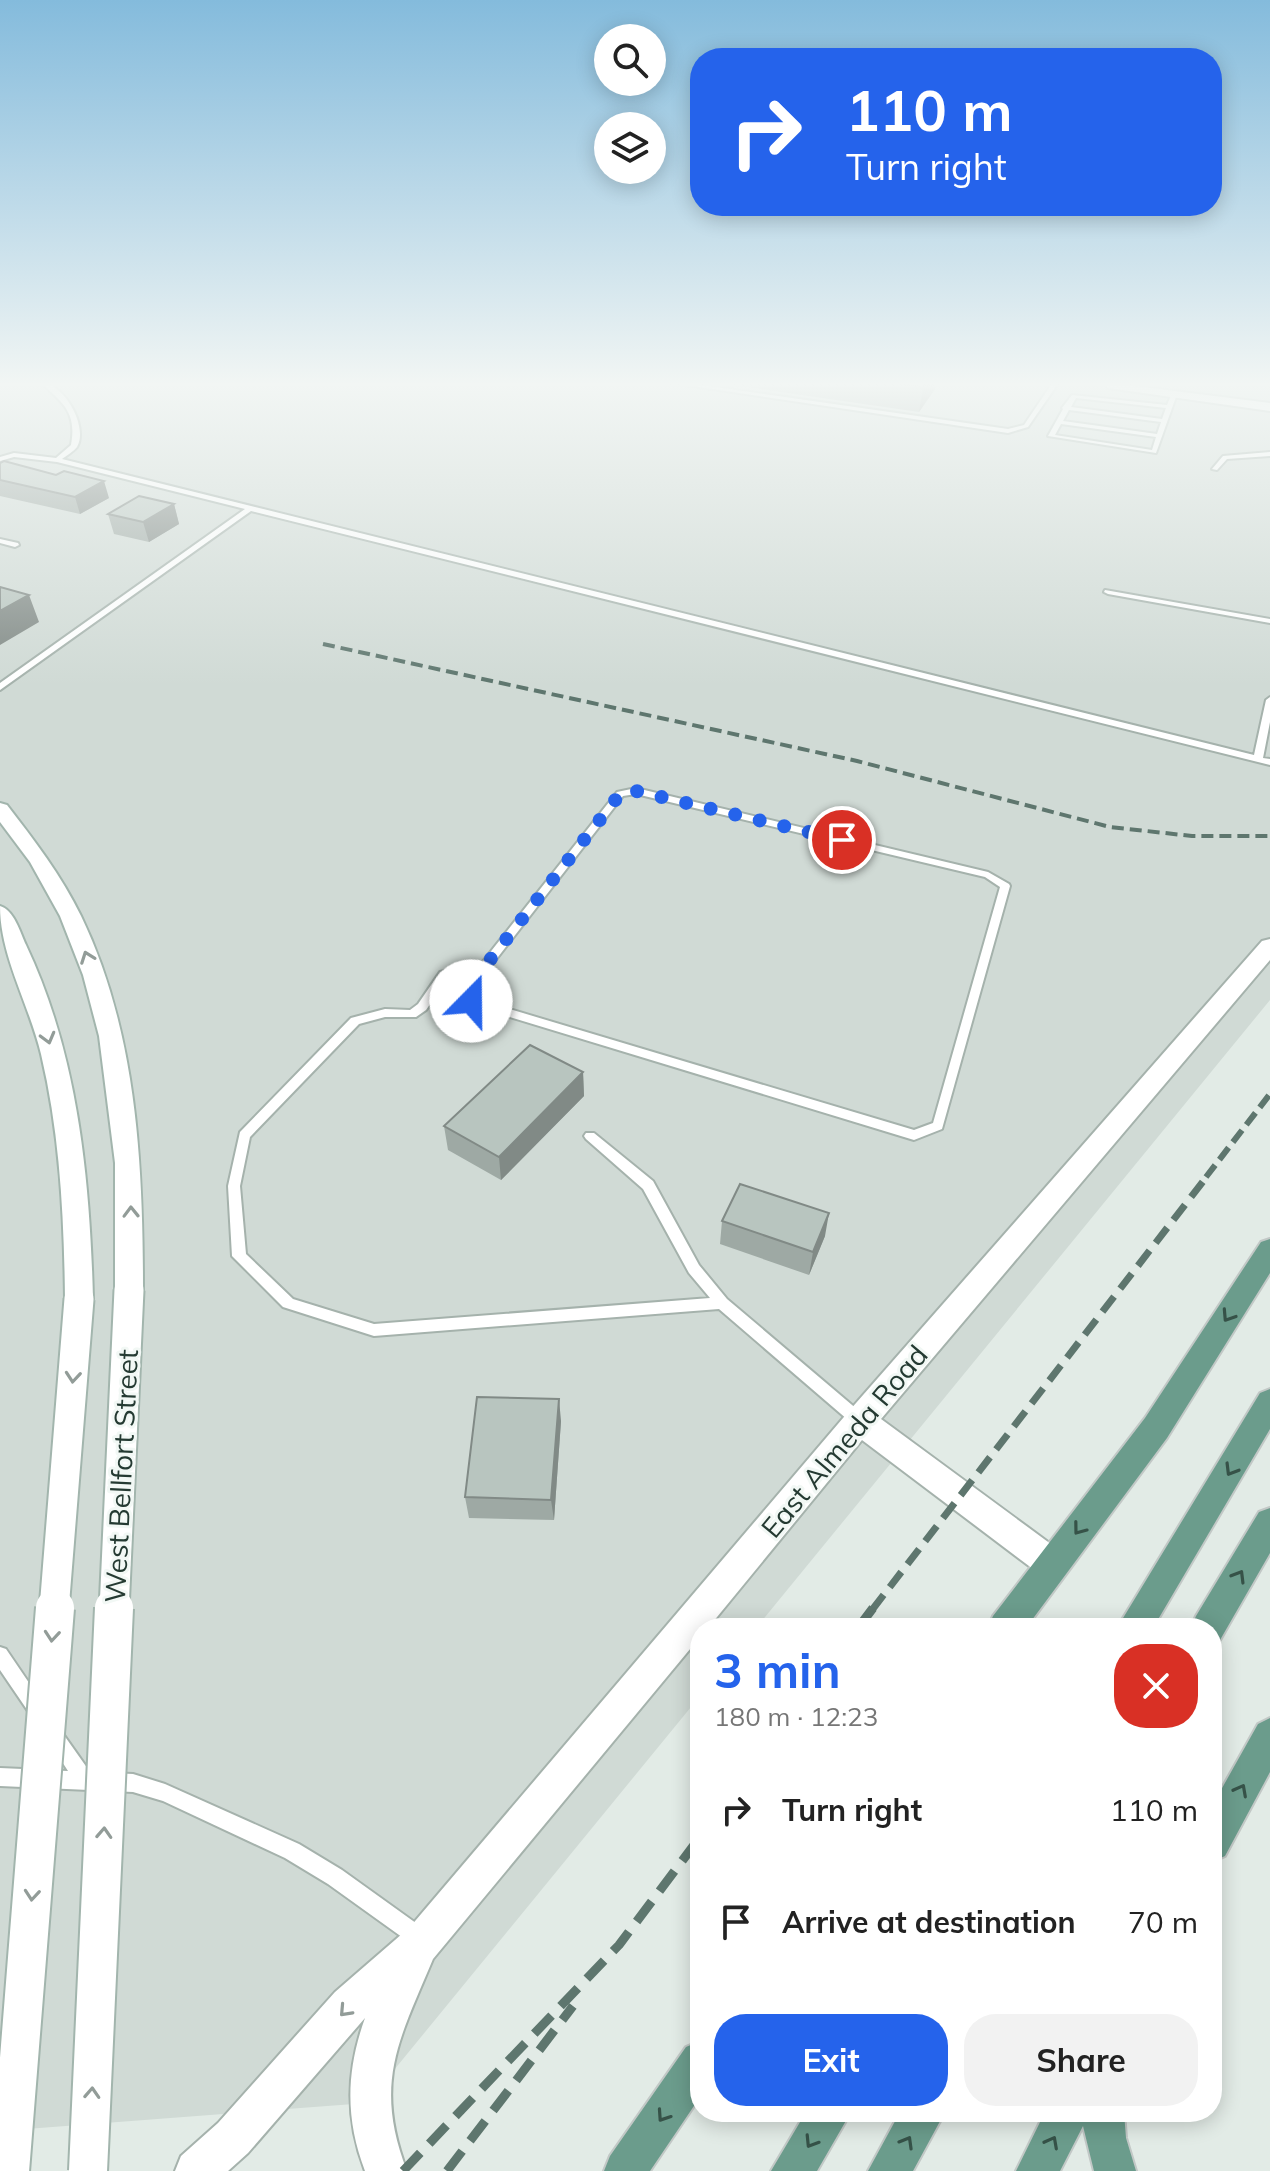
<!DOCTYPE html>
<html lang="en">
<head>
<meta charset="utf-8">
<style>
  body { margin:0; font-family:Mulish,sans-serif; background:#f2f2f2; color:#222; height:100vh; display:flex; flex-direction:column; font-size:30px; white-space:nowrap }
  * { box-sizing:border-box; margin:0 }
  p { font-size:26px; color:#767676 }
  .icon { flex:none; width:44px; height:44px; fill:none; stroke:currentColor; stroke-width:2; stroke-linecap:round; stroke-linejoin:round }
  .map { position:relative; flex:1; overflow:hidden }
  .panel { position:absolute; left:690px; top:1618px; width:532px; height:504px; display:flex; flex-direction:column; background:#fff; border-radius:32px; box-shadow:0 4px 20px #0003 }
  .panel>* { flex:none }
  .top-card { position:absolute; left:690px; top:48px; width:532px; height:168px; border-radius:32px; box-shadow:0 4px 20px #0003; background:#2563eb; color:#fff; overflow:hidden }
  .controls { position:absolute; left:594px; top:24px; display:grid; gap:16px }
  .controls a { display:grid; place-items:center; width:72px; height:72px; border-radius:50%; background:#fff; box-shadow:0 4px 20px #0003; font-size:40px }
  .pin { position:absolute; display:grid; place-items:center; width:68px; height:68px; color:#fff; margin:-34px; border:4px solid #fff; border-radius:50%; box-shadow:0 2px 8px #0007 }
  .me { position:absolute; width:88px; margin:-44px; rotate:22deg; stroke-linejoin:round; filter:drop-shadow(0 0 6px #0008) }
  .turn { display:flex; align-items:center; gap:28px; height:168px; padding:0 24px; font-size:36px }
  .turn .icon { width:104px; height:104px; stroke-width:2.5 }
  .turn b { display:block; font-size:56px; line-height:68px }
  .round { display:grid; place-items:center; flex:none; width:84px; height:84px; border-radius:32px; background:#f2f2f2 }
  .overview { display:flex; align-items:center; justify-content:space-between; height:136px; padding:0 24px }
  h1 { font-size:48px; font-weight:700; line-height:60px; color:#2563eb }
  .button { display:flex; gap:16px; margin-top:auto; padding:16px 24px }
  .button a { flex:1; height:92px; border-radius:32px; background:#2563eb; color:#fff; font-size:32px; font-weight:700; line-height:92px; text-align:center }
  .button a+a { background:#f2f2f2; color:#222 }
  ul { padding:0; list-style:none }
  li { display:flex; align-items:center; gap:24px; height:112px; padding:0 24px }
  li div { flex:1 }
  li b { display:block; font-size:30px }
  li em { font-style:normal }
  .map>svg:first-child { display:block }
  .built { fill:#d0dad5 }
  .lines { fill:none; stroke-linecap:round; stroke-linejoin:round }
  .service-casing { stroke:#a5b2ac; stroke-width:4 }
  .minor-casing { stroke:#a5b2ac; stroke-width:4 }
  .secondary-casing { stroke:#a2b5ad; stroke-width:4 }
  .primary-casing { stroke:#c2c8c6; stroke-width:4 }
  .service { fill:#fff; fill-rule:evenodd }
  .minor { fill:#fff; fill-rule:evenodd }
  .secondary { fill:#fff; fill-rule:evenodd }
  .primary { fill:#6b9c8c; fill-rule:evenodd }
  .rail-far3 { stroke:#5e766e; stroke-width:4; stroke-dasharray:12 6; stroke-linecap:butt }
  .rail-far2 { stroke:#5e766e; stroke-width:6; stroke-dasharray:15 7; stroke-linecap:butt }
  .rail-far1 { stroke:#5e766e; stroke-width:7; stroke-dasharray:19 10; stroke-linecap:butt }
  .rail { stroke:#5e766e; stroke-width:9; stroke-dasharray:25 13; stroke-linecap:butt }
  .secondary-bridge-far1-casing { stroke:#a2b5ad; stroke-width:33; stroke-linecap:butt }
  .secondary-bridge-casing { stroke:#a2b5ad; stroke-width:42; stroke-linecap:butt }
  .secondary-bridge-far1 { stroke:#fff; stroke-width:29 }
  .secondary-bridge { stroke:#fff; stroke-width:38 }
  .wall { fill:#9ea9a4 }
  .shaded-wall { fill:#818a86 }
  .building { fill:#b8c5bf; stroke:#818a86; stroke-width:2 }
  .oneway { stroke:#929c98 }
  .oneway2 { stroke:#365248 }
  .route { stroke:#2563eb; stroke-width:14; stroke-dasharray:0 25.2 }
  .labels { text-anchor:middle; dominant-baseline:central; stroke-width:6; stroke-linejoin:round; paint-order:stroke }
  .near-street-label { font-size:28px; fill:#243a32; stroke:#f2f8f5 }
</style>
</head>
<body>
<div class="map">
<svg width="1270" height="2171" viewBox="0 0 1270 2171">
  <rect width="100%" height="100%" fill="#e2ebe6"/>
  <!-- built -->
  <path class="built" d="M0 382H1270V1000L756 1628H700V1696L367 2103 0 2131Z"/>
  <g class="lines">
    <defs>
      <path id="service" d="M40 382C63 382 89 426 77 447 74 451 66 456 62 459L1254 755 1266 700 1270 697V722L1263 758 1270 759V765L251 511 0 690V683L245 509 57 462 14 457 0 461V457L14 453 56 458 71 445C77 412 63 403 40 382Z
        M665 382H681L1008 429 1024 425 1053 382H1059L1028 427 1008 433Z
        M1172 393 1177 394 1156 453 1048 436 1063 409 1062 408 1072 395 1167 405ZM1076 398 1166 408 1162 419 1071 407ZM1069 410 1161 422 1157 434 1063 421ZM1061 424 1156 437 1152 450 1055 435Z
        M1270 452V456L1227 459 1217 470 1212 469 1223 456Z
        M0 539 18 543 19 545 15 547 0 543Z
        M1105 590 1270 619V623L1108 594 1104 592Z
        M636 788 988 872 1009 884 1010 886 942 1129 914 1140 467 1004 462 988 468 980 452 977 448 978 426 1010 416 1017H385L359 1024 250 1137 240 1186 246 1254 293 1299 374 1324 710 1298 689 1273 643 1189 586 1139 584 1136 586 1133H594L653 1181 699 1265 727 1299 865 1416 867 1421 865 1426 860 1428 855 1426 719 1309 374 1336 283 1307 232 1256 228 1186 240 1132 351 1018 385 1009 410 1010 418 1004 440 972 452 969 473 974 617 792ZM636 794 985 877 1000 887 933 1123 914 1130 476 999 474 988 623 796Z
        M0 1647 6 1649 42 1702 45 1708 42 1714 36 1717 30 1714 0 1670Z
        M55 1728 61 1731 90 1772 133 1774 165 1784 299 1844 342 1870 427 1931 430 1938 427 1945 420 1948 413 1945 328 1884 285 1858 163 1801 133 1792 0 1786V1768L68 1771 46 1737 49 1731Z"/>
      <path id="minor" d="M1103 382 1270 403V411L1108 388Z
        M1270 939V960L881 1419 1063 1553 1068 1564 1063 1575 1052 1580 1041 1575 862 1440 708 1628H700V1637L433 1959C399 2040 373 2083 407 2171H365C345 2119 346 2071 365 2018L248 2153 228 2171H175L181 2156 218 2123 335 1992 410 1927 849 1411 1262 941Z"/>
      <path id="secondary" d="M0 803 7 805C34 840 61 875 81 916 137 1032 143 1164 143 1290L139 1298 129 1302 119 1298 115 1290V1163L99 1036 83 975 60 916 30 862 0 822Z
        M0 906C14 910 20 932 26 945 78 1055 90 1179 93 1299L89 1307 79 1311 69 1307 65 1299C64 1216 60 1134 41 1054 29 1004 0 956 0 906Z"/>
      <path id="primary" d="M1270 1239V1273L1167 1438 1026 1628H988L993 1616 1145 1418 1261 1242Z
        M1270 1389V1429L1153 1628H1117L1260 1393Z
        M1270 1508V1553L1220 1640 1212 1643V1628H1191L1196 1616 1259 1512Z
        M1270 1718V1772L1225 1856 1212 1862V1806L1258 1724Z
        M700 2041V2097L650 2171H604L610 2156 686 2047Z
        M806 2112H851L817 2171H771Z
        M900 2112H945L913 2171H868Z
        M1045 2112H1124L1126 2138 1136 2171H1094L1083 2126 1060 2171H1016Z"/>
    </defs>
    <!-- service casing -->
    <use href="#service" class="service-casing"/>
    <!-- minor casing -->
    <use href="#minor" class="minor-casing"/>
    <!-- secondary casing -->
    <use href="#secondary" class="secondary-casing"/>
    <!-- primary casing -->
    <use href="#primary" class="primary-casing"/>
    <!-- service -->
    <use href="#service" class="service"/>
    <!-- minor -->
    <use href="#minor" class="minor"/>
    <!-- secondary -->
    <use href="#secondary" class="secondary"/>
    <!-- primary -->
    <use href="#primary" class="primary"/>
    <!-- rail-far3 -->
    <path class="rail-far3" d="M323 644 857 761 1110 827 1192 836H1270"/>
    <!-- rail-far2 -->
    <path class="rail-far2" d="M1206 1177 1270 1094"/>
    <!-- rail-far1 -->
    <path class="rail-far1" d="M872 1610 1208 1175"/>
    <!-- rail -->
    <path class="rail" d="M858 1628 873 1608
      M403 2171 619 1945 700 1837
      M447 2171 573 2006"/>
    <defs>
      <path id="secondary-bridge-far1" d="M54 1610 79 1299
        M114 1610 129 1290"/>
      <path id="secondary-bridge" d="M10 2171 55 1608
        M88 2171 114 1608"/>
    </defs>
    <!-- secondary-bridge-far1 casing -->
    <use href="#secondary-bridge-far1" class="secondary-bridge-far1-casing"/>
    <!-- secondary-bridge casing -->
    <use href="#secondary-bridge" class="secondary-bridge-casing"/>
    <!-- secondary-bridge-far1 -->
    <use href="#secondary-bridge-far1" class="secondary-bridge-far1"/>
    <!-- secondary-bridge -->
    <use href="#secondary-bridge" class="secondary-bridge"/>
  </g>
  <!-- wall -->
  <path class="wall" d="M712 382H936L935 389 919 412Z
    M0 463 109 498 80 514 0 496Z
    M174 504 179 524 149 542 114 534 108 514Z
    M583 1072 584 1096 501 1180 448 1150 444 1126Z
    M722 1221 825 1236 809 1275 720 1244Z
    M561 1421 554 1520 469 1518 465 1497Z"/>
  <!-- shaded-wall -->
  <path class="shaded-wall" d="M926 382H936L935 389 919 412 923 387Z
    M104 481 109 498 80 514 75 497Z
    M174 504 179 524 149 542 143 522Z
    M29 595 39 622 0 645V611Z
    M583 1072 584 1096 501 1180 499 1157Z
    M829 1213 825 1236 809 1275 813 1252Z
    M559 1399 561 1421 554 1520 551 1500Z"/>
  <!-- building -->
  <path class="building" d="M887 382H926L923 387Z
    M4 461 56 475 64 471 104 481 75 497 0 480V463Z
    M139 496 174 504 143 522 108 514Z
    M0 587 29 595 0 611Z
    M530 1045 583 1072 499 1157 444 1126Z
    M740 1184 829 1213 813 1252 722 1221Z
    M477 1397 559 1399 551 1500 465 1497Z"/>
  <!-- one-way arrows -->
  <defs><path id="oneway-chevron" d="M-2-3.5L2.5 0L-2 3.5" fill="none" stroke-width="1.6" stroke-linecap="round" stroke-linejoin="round" transform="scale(2)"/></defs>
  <g class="oneway">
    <use href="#oneway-chevron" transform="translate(87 957) rotate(-110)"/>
    <use href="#oneway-chevron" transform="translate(48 1038) rotate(75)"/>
    <use href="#oneway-chevron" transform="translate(131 1212) rotate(-91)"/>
    <use href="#oneway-chevron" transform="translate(73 1377) rotate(95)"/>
    <use href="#oneway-chevron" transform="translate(52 1636) rotate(95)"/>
    <use href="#oneway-chevron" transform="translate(104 1833) rotate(-87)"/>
    <use href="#oneway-chevron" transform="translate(32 1895) rotate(95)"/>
    <use href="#oneway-chevron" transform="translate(345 2011) rotate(133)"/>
    <use href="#oneway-chevron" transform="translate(92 2093) rotate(-87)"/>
  </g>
  <g class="oneway2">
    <use href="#oneway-chevron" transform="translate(1228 1316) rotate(123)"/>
    <use href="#oneway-chevron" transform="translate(1231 1470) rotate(121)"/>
    <use href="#oneway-chevron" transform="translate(1079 1529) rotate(127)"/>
    <use href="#oneway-chevron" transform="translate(1239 1576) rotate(-59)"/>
    <use href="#oneway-chevron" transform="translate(1241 1790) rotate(-62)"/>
    <use href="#oneway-chevron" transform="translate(663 2116) rotate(124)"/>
    <use href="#oneway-chevron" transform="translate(811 2142) rotate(122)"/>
    <use href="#oneway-chevron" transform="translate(907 2142) rotate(-60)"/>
    <use href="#oneway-chevron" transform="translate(1052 2142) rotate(-62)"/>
  </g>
  <!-- sky -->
  <linearGradient id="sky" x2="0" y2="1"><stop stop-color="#84bbdc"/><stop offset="0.56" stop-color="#f2f6f4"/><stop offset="1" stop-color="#f2f6f4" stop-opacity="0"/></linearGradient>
  <rect width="1270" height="686" fill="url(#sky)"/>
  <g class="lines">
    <!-- route -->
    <path class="route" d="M471 1001 468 988 620 794 636 791 842 840"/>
  </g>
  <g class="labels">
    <!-- near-street labels -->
    <g class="near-street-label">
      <text transform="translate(844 1441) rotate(-50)">East Almeda Road</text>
      <text transform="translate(121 1476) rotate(-87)">West Bellfort Street</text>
    </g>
  </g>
</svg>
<div class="controls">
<a><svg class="icon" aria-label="search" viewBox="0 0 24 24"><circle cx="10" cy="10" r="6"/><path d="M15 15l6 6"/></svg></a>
<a><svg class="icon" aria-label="layers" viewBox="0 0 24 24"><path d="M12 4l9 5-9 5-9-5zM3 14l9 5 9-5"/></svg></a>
</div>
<div class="pin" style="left:842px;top:840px;background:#d93025"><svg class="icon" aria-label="arrive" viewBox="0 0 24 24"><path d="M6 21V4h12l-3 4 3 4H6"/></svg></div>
<svg class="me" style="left:471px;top:1001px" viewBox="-20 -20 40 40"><circle r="19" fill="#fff"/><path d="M0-13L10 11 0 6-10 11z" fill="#2563eb"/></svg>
<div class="top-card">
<div class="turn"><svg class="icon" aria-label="right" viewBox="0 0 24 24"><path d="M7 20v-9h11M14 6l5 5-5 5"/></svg><div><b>110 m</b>Turn right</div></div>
</div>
<section class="panel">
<div class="overview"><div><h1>3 min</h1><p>180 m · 12:23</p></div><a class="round" style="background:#d93025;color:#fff"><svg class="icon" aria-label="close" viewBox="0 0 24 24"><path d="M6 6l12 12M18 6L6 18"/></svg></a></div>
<ul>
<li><svg class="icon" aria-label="right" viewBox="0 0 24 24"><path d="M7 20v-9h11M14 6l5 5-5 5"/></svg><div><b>Turn right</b></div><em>110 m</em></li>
<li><svg class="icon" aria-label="arrive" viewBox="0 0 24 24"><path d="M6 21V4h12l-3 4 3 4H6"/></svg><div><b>Arrive at destination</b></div><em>70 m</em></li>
</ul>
<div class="button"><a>Exit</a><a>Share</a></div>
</section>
</div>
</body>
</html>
